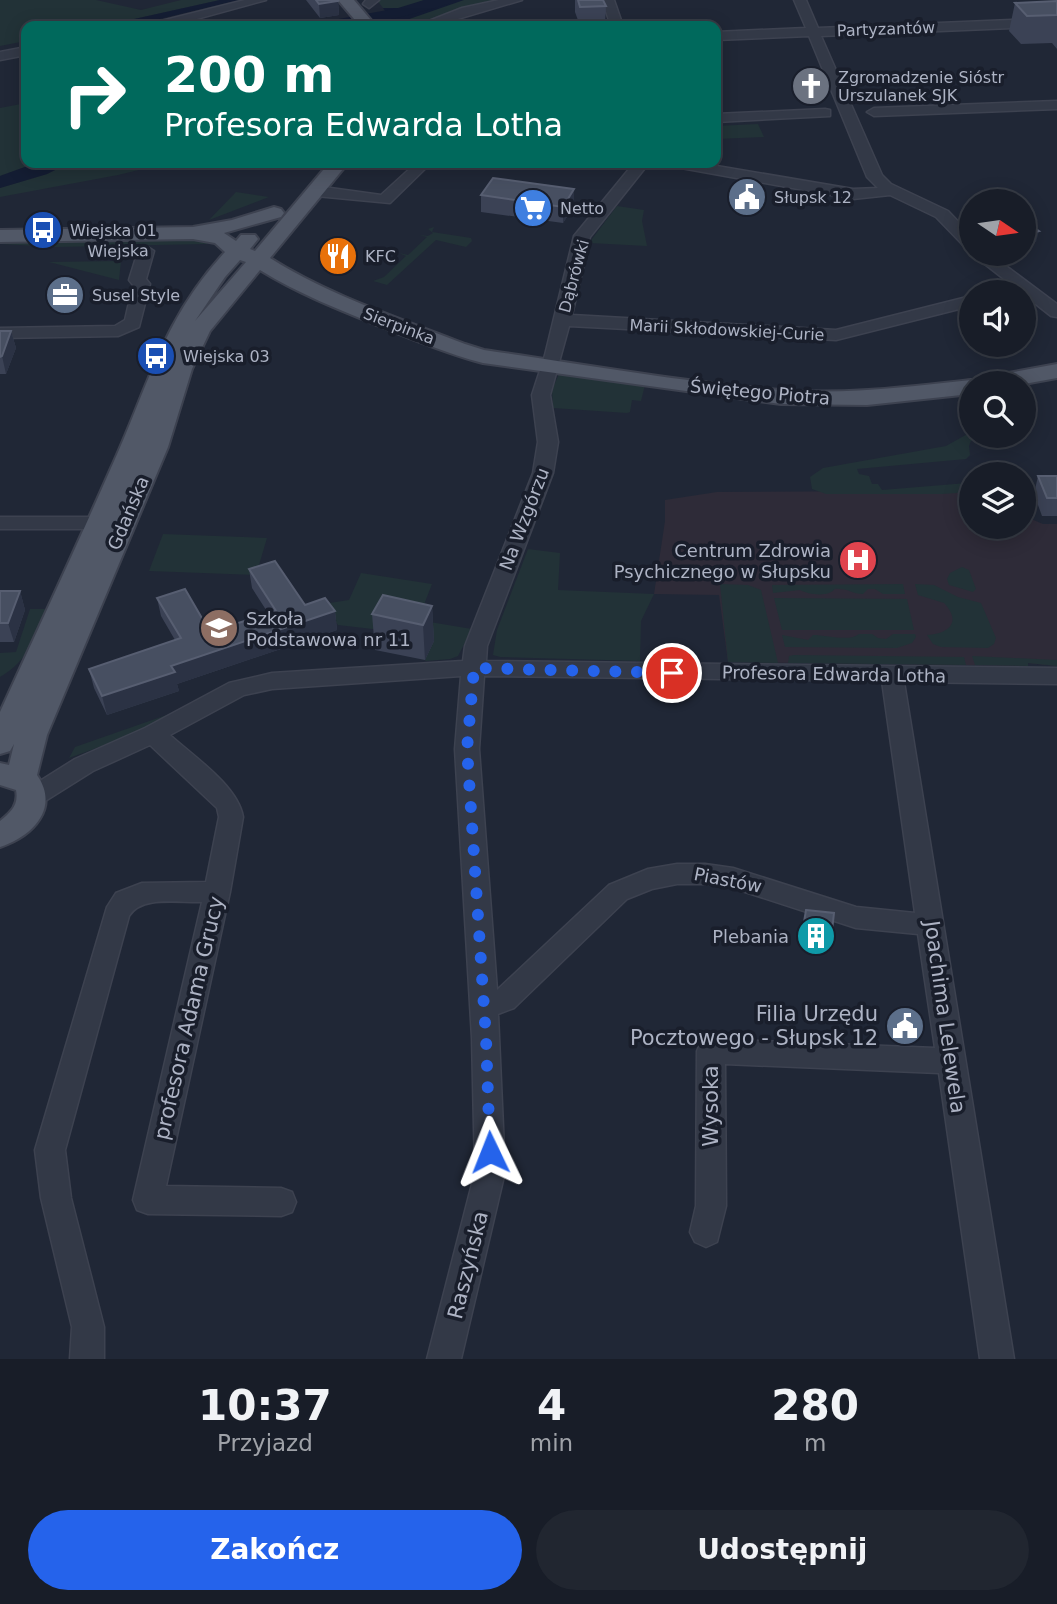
<!DOCTYPE html>
<html lang="pl">
<head>
<meta charset="utf-8">
<style>
  body { margin:0; font-family:"DejaVu Sans",sans-serif; background:#212630; color:#f1f3f6; height:100vh; display:flex; flex-direction:column; font-size:26px; white-space:nowrap }
  * { box-sizing:border-box; margin:0 }
  p { font-size:23px; color:#9fa2a8 }
  .icon { flex:none; width:38px; height:38px; fill:none; stroke:currentColor; stroke-width:2; stroke-linecap:round; stroke-linejoin:round }
  .map { position:relative; height:1359px; overflow:hidden }
  .details { display:flex; flex-direction:column; background:#181d28; flex:1 }
  .details>* { flex:none }
  .guide { position:absolute; left:21px; top:21px; width:700px; height:147px; border-radius:14px; box-shadow:0 4px 18px #0003,0 0 0 2px #363b45; background:#00695c; color:#fff; overflow:hidden }
  .needle { width:46px; rotate:103deg }
  .buttons { position:absolute; left:959px; top:189px; display:grid; gap:14px }
  .buttons a { display:grid; place-items:center; width:77px; height:77px; border-radius:50%; background:#181d28; box-shadow:0 4px 18px #0003,0 0 0 2px #363b45; font-size:35px }
  .pin { position:absolute; display:grid; place-items:center; width:60px; height:60px; color:#fff; margin:-30px; border:4px solid #fff; border-radius:50%; box-shadow:0 2px 7px #0007 }
  .me { position:absolute; width:77px; margin:-38px; rotate:358deg; stroke-linejoin:round; filter:drop-shadow(0 0 5px #0008) }
  .turn { display:flex; align-items:center; gap:24px; height:147px; padding:0 28px; font-size:32px }
  .turn .icon { width:91px; height:91px; stroke-width:2.5 }
  .turn b { display:block; font-size:49px; line-height:60px }
  .eta { display:flex; justify-content:space-evenly; align-items:center; height:119px; text-align:center }
  .eta b { font-size:42px; font-weight:800; line-height:49px }
  .action { display:flex; gap:14px; margin-top:auto; padding:14px 28px }
  .action a { flex:1; height:80px; border-radius:42px; background:#2563eb; color:#fff; font-size:28px; font-weight:800; line-height:80px; text-align:center }
  .action a+a { background:#212630; color:#f1f3f6 }
  .map>svg:first-child { display:block }
  .medical { fill:#2e2b38 }
  .green { fill:#223237 }
  .water { fill:#141d33 }
  .lines { fill:none; stroke-linecap:round; stroke-linejoin:round }
  .river { fill:#141d33; fill-rule:evenodd }
  .minor-casing { stroke:#3d4250; stroke-width:3 }
  .major-casing { stroke:#3d4250; stroke-width:4 }
  .minor { fill:#333947; fill-rule:evenodd }
  .major { fill:#515867; fill-rule:evenodd }
  .wall { fill:#3b4255 }
  .shaded-wall { fill:#2b3244 }
  .building { fill:#474f61; stroke:#575e71; stroke-width:2 }
  .route { stroke:#2563eb; stroke-width:12; stroke-dasharray:0 21.6 }
  .labels { text-anchor:middle; dominant-baseline:central; stroke-width:7; stroke-linejoin:round; paint-order:stroke }
  .far-street-label { font-size:16px; fill:#adb3c4; stroke:#191e2b }
  .far-poi-label { font-size:16px; fill:#adb3c4; stroke:#191e2b; text-anchor:start }
  .street-label { font-size:18px; fill:#adb3c4; stroke:#191e2b }
  .poi-label { font-size:18px; fill:#adb3c4; stroke:#191e2b; text-anchor:end }
  .near-poi-label { font-size:21px; fill:#adb3c4; stroke:#191e2b; text-anchor:end }
  .near-street-label { font-size:21px; fill:#adb3c4; stroke:#191e2b }
</style>
</head>
<body>
<div class="map">
<svg width="1057" height="1359" viewBox="0 0 1057 1359">
  <rect width="100%" height="100%" fill="#202736"/>
  <!-- medical -->
  <path class="medical" d="M971 486V527H1024V516L1043 524H1057V666L1028 663V666L728 662 719 595 654 594 665 521V500L717 492 915 491Z"/>
  <!-- green -->
  <path class="green" d="M0 0H96L141 10 181 0H220L103 26H26V41L0 46Z
    M377 0H503L419 26H397L395 24 405 19 398 8H383Z
    M26 103V163H36L0 176V108Z
    M758 124 764 137 716 139V126Z
    M69 163H156L147 168 118 175 0 197V188L47 174Z
    M236 192 269 197 209 220Z
    M617 206 644 210 642 221 647 246 589 243Z
    M434 227 432 232 471 238 472 241 466 247 436 240 387 285 373 281 384 277 406 256 399 253 408 255 427 237 419 235 428 236 433 233 428 229Z
    M0 239H211L207 244 57 247 0 244Z
    M121 261 119 280 49 262 120 261Z
    M559 374 645 385 641 401 632 400 630 412 627 413 553 408 552 390Z
    M971 432V436H991L971 441 969 446 970 455 966 459 857 469 859 474 869 476 872 484H878L882 490 967 483 971 484V492L942 494H826L812 489 810 477 823 468 946 446Z
    M163 534 267 538 256 575 149 571Z
    M528 549 560 553 558 590 654 594 641 621 640 661 500 657 493 655 497 630Z
    M962 567 969 570 976 589 973 592 949 585 947 579 950 573Z
    M361 573 432 584 418 620 472 629 458 656 450 659 426 661 381 630 338 625 323 604 349 600Z
    M720 584 748 585 761 590 778 663 728 662Z
    M903 584 905 594H883L875 589H868L863 594C853 594 848 589 840 589 831 588 837 590 829 593 821 596 807 594 800 590L773 593 772 585Z
    M915 584 934 585 958 597 981 603 996 638 994 644 988 648 941 647 933 644 927 635C949 634 962 622 944 603L918 595Z
    M774 598 907 599 914 630H782Z
    M30 609H47C35 638 29 660 0 677V653L16 652Z
    M859 634H872L878 638 886 639 893 634H915L916 637 912 643 897 648 785 647 782 635 808 640 813 635C827 635 850 642 859 634Z
    M794 655 964 657 966 665 788 663 789 656Z
    M972 656 1057 660V666L1028 663V666L975 665Z
    M178 711 149 729 69 758 75 747Z"/>
  <!-- water -->
  <path class="water" d="M220 0H238L131 26H103Z
    M425 0H464L395 24 383 8H403Z
    M36 163H69L47 174 0 188V176Z"/>
  <g class="lines">
    <!-- river -->
    <path class="river" d="M424 0H451L448 4C405 17 364 28 319 26L328 21 398 8Z"/>
    <defs>
      <path id="minor" d="M245 0H266L171 26H151L153 23Z
        M366 0H379L369 8 363 4Z
        M499 0H522L434 26H416L462 8Z
        M602 0H614L623 26H611Z
        M794 0H806L818 28 1057 18V26L821 36 882 175 891 184 948 211 971 235V249L965 247 936 217 890 195 853 199 670 166 668 163H699L853 189 878 188 867 177 809 36 716 40V32L806 28Z
        M26 47V55L0 60V52Z
        M1057 101V109L874 116 867 112 874 108Z
        M825 109 830 110V116L716 122V114Z
        M416 163H431L390 203 316 196 308 191 316 186 381 195Z
        M634 163H649L590 237 572 315 836 330 971 296V306L836 340 569 326 550 395 558 442 553 473 487 646 486 661 1057 668V684L904 682 1014 1359H980L939 1073 725 1064 726 1206 717 1242 706 1247 695 1242 690 1232 696 1206 697 1051 701 1042 711 1039 935 1048 918 934 856 928 733 888 705 884H677L652 889 627 899 514 1008 498 1014 505 1172 461 1359H427L475 1172 472 1038 455 749 461 676 272 689 244 695 170 735C193 756 238 786 243 817L230 892 166 1186 281 1188 292 1192 296 1202 292 1212 281 1216 148 1214 137 1210 133 1200 202 902C179 903 142 895 129 916L65 1150 71 1198 104 1327V1359H70L72 1327 41 1198 35 1150 107 907 116 893 142 883 206 882 219 817 217 808 150 745 93 771 42 803 33 806 24 803 21 797 24 791 75 759 145 728 229 683 272 673 463 661 465 646 533 473 538 442 532 395 545 355 574 236ZM484 676 882 681 915 913 856 907 733 868 705 864H677L648 869 609 885 497 990 479 749Z
        M146 246 154 251 146 279 150 284 139 327 118 336 0 338V328L115 326 125 320 133 285 129 280 138 251Z
        M972 254H990L1057 304V317L1051 316Z
        M0 517H116L123 519 126 523 123 527 116 529H0Z"/>
      <path id="major" d="M338 0H354L376 26H360Z
        M329 163H348L270 258C330 296 399 318 465 344L484 350C582 364 681 382 780 390 844 395 907 387 971 380L980 383H971V394L867 405 781 404 483 363C448 354 415 340 382 327 340 310 299 294 260 270L210 331 192 369 168 447 47 735 37 775C60 808 33 836 0 847V821C11 812 19 805 16 790L0 785V763L9 765 14 744 10 751 0 754V712C37 631 75 550 111 468 148 388 162 320 225 252L215 243 193 239 0 242V230L193 227 232 220 274 207 281 209 284 213 281 217 224 233 236 241 241 235H255L258 239 250 249 255 251ZM240 260 246 262 195 321 225 277Z
        M1057 364V378L1024 384 981 383 984 378 992 376Z"/>
    </defs>
    <!-- minor casing -->
    <use href="#minor" class="minor-casing"/>
    <!-- major casing -->
    <use href="#major" class="major-casing"/>
    <!-- minor -->
    <use href="#minor" class="minor"/>
    <!-- major -->
    <use href="#major" class="major"/>
  </g>
  <!-- wall -->
  <path class="wall" d="M306 0H338L339 15 320 18Z
    M575 0H603L606 6 605 25 580 26 575 12Z
    M1057 1V49L1052 43 1021 44 1009 31 1015 3Z
    M574 189V206L563 223 481 212V195Z
    M0 331H11L16 348 6 374H0Z
    M1038 476H1057V516H1042L1034 494Z
    M249 569 305 605 335 611 337 630 177 684 179 691 107 715 94 688 89 669 175 640 161 616 157 598 210 632 268 613 252 588Z
    M0 591H20L25 610 14 642H0Z
    M432 606 434 641 425 660 375 650 372 614Z
    M806 910 831 940 828 952 800 946Z"/>
  <!-- shaded-wall -->
  <path class="shaded-wall" d="M338 1 339 15 320 18 319 4Z
    M574 189V206L563 223V207Z
    M1039 231 1036 242 1024 245V235Z
    M11 331 16 348 6 374 2 356Z
    M20 591 25 610 14 642 8 623Z
    M432 606 434 641 425 660 423 625Z
    M335 611 337 630 177 684 179 691 107 715 102 696 171 666Z"/>
  <!-- building -->
  <path class="building" d="M316 0H338V1L319 4Z
    M578 0H603L606 6 580 7Z
    M1057 1V15L1027 16 1015 3Z
    M493 178 574 189 563 207 481 195Z
    M1024 221 1039 231 1024 235Z
    M0 331H11L2 356 0 357Z
    M1038 476H1057V498H1047Z
    M275 561 305 605 325 598 335 611 171 666 175 672 102 696 89 669 181 638 157 598 185 589 210 632 276 611 249 569Z
    M0 591H20L8 623H0Z
    M383 595 432 606 423 625 372 614Z
    M806 910 834 913 831 940 802 934Z"/>
  <g class="lines">
    <!-- route -->
    <path class="route" d="M490 1152 486 1038 467 749 474 668 672 673"/>
  </g>
  <!-- icons -->
  <defs>
    <symbol id="church-disc" viewBox="-11 -11 22 22"><circle r="9.5" fill="#6b7280" stroke="#191e2b"/><path d="M-1.2-6h2.4v3.5h3.3v2.4h-3.3V6h-2.4V-.1h-3.3v-2.4h3.3Z" fill="#fff"/></symbol>
    <symbol id="civic-disc" viewBox="-11 -11 22 22"><circle r="9.5" fill="#5c6f8a" stroke="#191e2b"/><path d="M-.6-6.5H3V-4.5H.6V-3L4-1V1h2V6H-6V1h2V-1L-.6-3ZM-1.2 2.5V6h2.4V2.5Z" fill="#fff"/></symbol>
    <symbol id="supermarket-disc" viewBox="-11 -11 22 22"><circle r="9.5" fill="#3f7fe0" stroke="#191e2b"/><path d="M-6-5.5h2.5l.6 2H6L4.5 2H-2.5L-4.4-4H-6ZM-1.5 3.2a1.3 1.3 0 1 0 .1 0ZM3 3.2a1.3 1.3 0 1 0 .1 0Z" fill="#fff"/></symbol>
    <symbol id="bus-disc" viewBox="-11 -11 22 22"><circle r="9.5" fill="#1a4fb4" stroke="#191e2b"/><path d="M-5-6H5V4H4V6H2V4H-2V6H-4V4H-5ZM-3.5-4V0h7V-4ZM-3.5 1.2v1.5H-2V1.2ZM2 1.2v1.5H3.5V1.2Z" fill="#fff"/></symbol>
    <symbol id="restaurant-disc" viewBox="-11 -11 22 22"><circle r="9.5" fill="#e8710a" stroke="#191e2b"/><path d="M-5-6h1v4h1v-4h1v4h1v-4h1v5L-1.5 .5V6h-2V.5L-5-1ZM5-6V6H3V1.5H1.5Q1.5-4 5-6Z" fill="#fff"/></symbol>
    <symbol id="office-disc" viewBox="-11 -11 22 22"><circle r="9.5" fill="#5c6f8a" stroke="#191e2b"/><path d="M-6-3h4V-5.5h4V-3h4V5H-6ZM-1-4.5V-3h2v-1.5ZM-6 0V1H6V0Z" fill="#fff"/></symbol>
    <symbol id="hospital-disc" viewBox="-11 -11 22 22"><circle r="9.5" fill="#e0444e" stroke="#191e2b"/><path d="M-5-5h3v3.5h4V-5h3V5h-3V1.5h-4V5h-3Z" fill="#fff"/></symbol>
    <symbol id="school-disc" viewBox="-11 -11 22 22"><circle r="9.5" fill="#8d6e63" stroke="#191e2b"/><path d="M0-5L7-2L0 1L-7-2ZM-4 1L0 2.5L4 1V4Q0 6-4 4Z" fill="#fff"/></symbol>
    <symbol id="building-disc" viewBox="-11 -11 22 22"><circle r="9.5" fill="#0f9aa8" stroke="#191e2b"/><path d="M-4-6H4V6H1V3H-1V6H-4ZM-2.5-4.3h1.7v1.8h-1.7ZM.8-4.3h1.7v1.8H.8ZM-2.5-1h1.7V.8h-1.7ZM.8-1h1.7V.8H.8Z" fill="#fff"/></symbol>
  </defs>
  <g fill-rule="evenodd">
    <use href="#church-disc" x="789" y="64" width="44" height="44"/>
    <use href="#civic-disc" x="725" y="175" width="44" height="44"/>
    <use href="#supermarket-disc" x="511" y="186" width="44" height="44"/>
    <use href="#bus-disc" x="21" y="208" width="44" height="44"/>
    <use href="#restaurant-disc" x="316" y="234" width="44" height="44"/>
    <use href="#office-disc" x="43" y="273" width="44" height="44"/>
    <use href="#bus-disc" x="134" y="334" width="44" height="44"/>
    <use href="#hospital-disc" x="836" y="538" width="44" height="44"/>
    <use href="#school-disc" x="197" y="606" width="44" height="44"/>
    <use href="#building-disc" x="794" y="914" width="44" height="44"/>
    <use href="#civic-disc" x="883" y="1004" width="44" height="44"/>
  </g>
  <g class="labels">
    <!-- far-street labels -->
    <g class="far-street-label">
      <text transform="translate(886 29) rotate(-2)">Partyzantów</text>
      <text transform="translate(118 251) rotate(-1)">Wiejska</text>
      <text transform="translate(574 276) rotate(-75)">Dąbrówki</text>
      <text transform="translate(399 326) rotate(21)">Sierpinka</text>
      <text transform="translate(727 330) rotate(3)">Marii Skłodowskiej-Curie</text>
    </g>
    <!-- far-poi labels -->
    <g class="far-poi-label">
      <text x="838" y="77">Zgromadzenie Sióstr<tspan x="838" dy="18">Urszulanek SJK</tspan></text>
      <text x="774" y="197">Słupsk 12</text>
      <text x="560" y="208">Netto</text>
      <text x="70" y="230">Wiejska 01</text>
      <text x="365" y="256">KFC</text>
      <text x="92" y="295">Susel Style</text>
      <text x="183" y="356">Wiejska 03</text>
    </g>
    <!-- street labels -->
    <g class="street-label">
      <text transform="translate(760 392) rotate(5)">Świętego Piotra</text>
      <text transform="translate(128 513) rotate(-67)">Gdańska</text>
      <text transform="translate(524 519) rotate(-69)">Na Wzgórzu</text>
      <text transform="translate(834 674) rotate(1)">Profesora Edwarda Lotha</text>
      <text transform="translate(728 880) rotate(11)">Piastów</text>
    </g>
    <!-- poi labels -->
    <g class="poi-label">
      <text x="831" y="550">Centrum Zdrowia<tspan x="831" dy="21">Psychicznego w Słupsku</tspan></text>
      <text x="246" y="618" text-anchor="start">Szkoła<tspan x="246" dy="21">Podstawowa nr 11</tspan></text>
      <text x="789" y="936">Plebania</text>
    </g>
    <!-- near-poi labels -->
    <g class="near-poi-label">
      <text x="878" y="1014">Filia Urzędu<tspan x="878" dy="24">Pocztowego - Słupsk 12</tspan></text>
    </g>
    <!-- near-street labels -->
    <g class="near-street-label">
      <text transform="translate(945 1017) rotate(82)">Joachima Lelewela</text>
      <text transform="translate(189 1018) rotate(-77)">profesora Adama Grucy</text>
      <text transform="translate(711 1106) rotate(-90)">Wysoka</text>
      <text transform="translate(468 1265) rotate(-76)">Raszyńska</text>
    </g>
  </g>
</svg>
<div class="buttons">
<a><svg class="needle" viewBox="-14 -14 28 28"><path d="M0-13l5 13h-10z" fill="#e53935"/><path d="M0 13l5-13h-10z" fill="#9fa2a8"/></svg></a>
<a><svg class="icon" aria-label="sound" viewBox="0 0 24 24"><path d="M4 9h4l5-4v14l-5-4H4zM17 9q2 3 0 6"/></svg></a>
<a><svg class="icon" aria-label="search" viewBox="0 0 24 24"><circle cx="10" cy="10" r="6"/><path d="M15 15l6 6"/></svg></a>
<a><svg class="icon" aria-label="layers" viewBox="0 0 24 24"><path d="M12 4l9 5-9 5-9-5zM3 14l9 5 9-5"/></svg></a>
</div>
<div class="pin" style="left:672px;top:673px;background:#d93025"><svg class="icon" aria-label="arrive" viewBox="0 0 24 24"><path d="M6 21V4h12l-3 4 3 4H6"/></svg></div>
<svg class="me" style="left:490px;top:1152px" viewBox="-20 -20 40 40"><path d="M0-17L14 15 0 8-14 15z" fill="#2563eb" stroke="#fff" stroke-width="4"/></svg>
<div class="guide">
<div class="turn"><svg class="icon" aria-label="right" viewBox="0 0 24 24"><path d="M7 20v-9h11M14 6l5 5-5 5"/></svg><div><b>200 m</b>Profesora Edwarda Lotha</div></div>
</div>
</div>
<section class="details">
<div class="eta">
<div><b>10:37</b><p>Przyjazd</p></div>
<div><b>4</b><p>min</p></div>
<div><b>280</b><p>m</p></div>
</div>
<div class="action"><a>Zakończ</a><a>Udostępnij</a></div>
</section>
</body>
</html>
